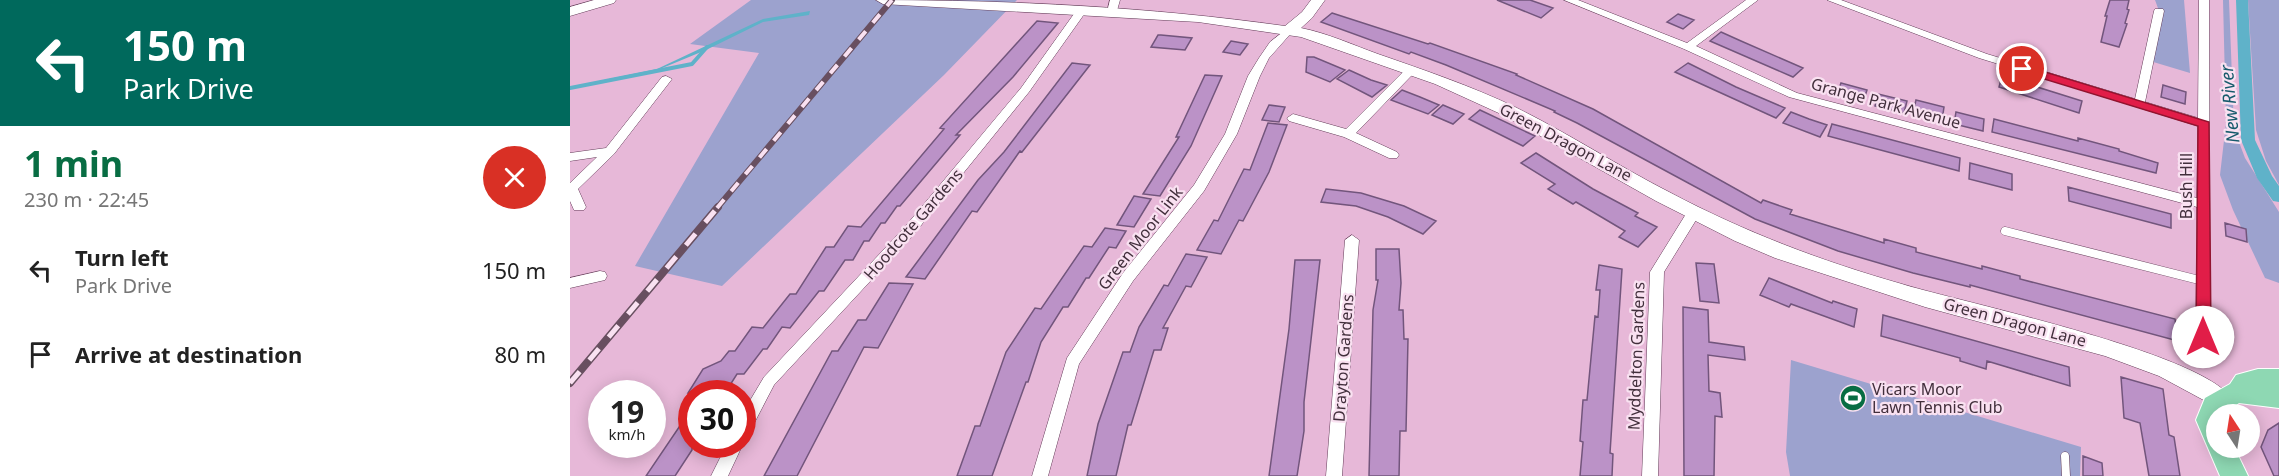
<!DOCTYPE html>
<html lang="en">
<head>
<meta charset="utf-8">
<style>
  body { margin:0; font-family:"Noto Sans",sans-serif; background:#f2f2f2; color:#222; height:100vh; display:flex; flex-direction:column; font-size:22px; white-space:nowrap }
  * { box-sizing:border-box; margin:0 }
  p { font-size:20px; color:#767676 }
  .icon { flex:none; width:33px; height:33px; fill:none; stroke:currentColor; stroke-width:2; stroke-linecap:round; stroke-linejoin:round }
  .map { position:relative; flex:1; overflow:hidden }
  .side { display:flex; flex-direction:column; background:#fff; width:570px }
  .side>* { flex:none }
  .hud { background:#00695c; color:#fff; overflow:hidden }
  .needle { width:39px; rotate:348deg }
  .tools { position:absolute; left:1636px; top:404px; display:grid; gap:12px }
  .tools a { display:grid; place-items:center; width:54px; height:54px; border-radius:50%; background:#fff; box-shadow:0 3px 15px #0003; font-size:30px }
  .speed { position:absolute; left:18px; top:380px; display:flex; gap:12px; font-size:30px; font-weight:700; text-align:center }
  .speed>* { display:grid; place-content:center; width:78px; height:78px; border-radius:50%; background:#fff; box-shadow:0 3px 15px #0003; line-height:1 }
  .speed small { font-size:15px; font-weight:400 }
  .speed .limit { border:9px solid #d22; background:#fff; color:#111 }
  .pin { position:absolute; display:grid; place-items:center; width:51px; height:51px; color:#fff; margin:-26px; border:3px solid #fff; border-radius:50%; box-shadow:0 2px 6px #0007 }
  .me { position:absolute; width:66px; margin:-33px; rotate:0deg; stroke-linejoin:round; filter:drop-shadow(0 0 4px #0008) }
  .turn { display:flex; align-items:center; gap:21px; height:126px; padding:0 24px; font-size:27px }
  .turn .icon { width:78px; height:78px; stroke-width:2.5 }
  .turn b { display:block; font-size:42px; line-height:51px }
  .round { display:grid; place-items:center; flex:none; width:63px; height:63px; border-radius:32px; background:#f2f2f2 }
  .summary { display:flex; align-items:center; justify-content:space-between; height:102px; padding:0 24px }
  h1 { font-size:36px; font-weight:700; line-height:45px; color:#086d43 }
  ul { padding:0; list-style:none }
  li { display:flex; align-items:center; gap:18px; height:84px; padding:0 24px }
  li div { flex:1 }
  li b { display:block; font-size:22px }
  li em { font-style:normal }
  main { display:flex; flex:1; min-height:0 }
  .map>svg:first-child { display:block }
  .green { fill:#9ca2ce }
  .water { fill:#5fb2c9 }
  .lines { fill:none; stroke-linecap:round; stroke-linejoin:round }
  .stream { stroke:#5fb2c9; stroke-width:4 }
  .canal { fill:#5fb2c9; fill-rule:evenodd }
  .building { fill:#bb92c7; stroke:#72557c; stroke-width:1.5 }
  .lane-casing { stroke:#643d59; stroke-width:9 }
  .street-casing { stroke:#643d59; stroke-width:1 }
  .secondary-casing { stroke:#643d59; stroke-width:1 }
  .primary-casing { stroke:#fff; stroke-width:2 }
  .lane { stroke:#fff; stroke-width:8 }
  .street { fill:#fff; fill-rule:evenodd }
  .secondary { fill:#fff; fill-rule:evenodd }
  .primary { fill:#8ed8b3; fill-rule:evenodd }
  .rail-far1-casing { stroke:#684f60; stroke-width:6 }
  .rail-casing { stroke:#684f60; stroke-width:8 }
  .rail-far1 { stroke:#f9e1f1; stroke-width:4; stroke-dasharray:11; stroke-linecap:butt }
  .rail { stroke:#f9e1f1; stroke-width:5; stroke-dasharray:15; stroke-linecap:butt }
  .route { fill:#e11d48; stroke:#92132f; stroke-width:1.5 }
  .labels { text-anchor:middle; dominant-baseline:central; stroke-width:4.5; stroke-linejoin:round; paint-order:stroke }
  .street-label { font-size:16px; fill:#422f3c; stroke:#f9e1f1 }
  .poi-label { font-size:16px; fill:#422f3c; stroke:#f9e1f1; text-anchor:start }
  .water-label { font-size:18px; font-style:italic; fill:#175b6c; stroke:#f9e1f1 }
</style>
</head>
<body>
<main>
<section class="side">
<div class="hud">
<div class="turn"><svg class="icon" aria-label="left" viewBox="0 0 24 24"><path d="M17 20v-9H6M10 6l-5 5 5 5"/></svg><div><b>150 m</b>Park Drive</div></div>
</div>
<div class="summary"><div><h1>1 min</h1><p>230 m · 22:45</p></div><a class="round" style="background:#d93025;color:#fff"><svg class="icon" aria-label="close" viewBox="0 0 24 24"><path d="M6 6l12 12M18 6L6 18"/></svg></a></div>
<ul>
<li><svg class="icon" aria-label="left" viewBox="0 0 24 24"><path d="M17 20v-9H6M10 6l-5 5 5 5"/></svg><div><b>Turn left</b><p>Park Drive</p></div><em>150 m</em></li>
<li><svg class="icon" aria-label="arrive" viewBox="0 0 24 24"><path d="M6 21V4h12l-3 4 3 4H6"/></svg><div><b>Arrive at destination</b></div><em>80 m</em></li>
</ul>
</section>
<div class="map">
<svg width="1709" height="476" viewBox="0 0 1709 476">
  <rect width="100%" height="100%" fill="#e7b8d8"/>
  <!-- green -->
  <path class="green" d="M181 0H447L374 75 152 286 65 266 189 53 120 44Z
    M1585 0H1614L1620 73 1580 61 1589 11Z
    M1653 0H1659L1664 129 1675 158 1709 212V283L1695 278 1663 210 1650 175 1656 123Z
    M1678 0H1709V185L1696 161 1686 130Z
    M1221 360 1511 447 1510 476H1220L1216 452Z"/>
  <!-- water -->
  <path class="water" d="M240 11 239 15 193 22 136 50 90 69 0 87 87 69 193 19Z"/>
  <g class="lines">
    <!-- stream -->
    <path class="stream" d="M0 88 122 64 137 47"/>
    <!-- canal -->
    <path class="canal" d="M1666 0H1678L1685 140 1702 176 1709 186V202L1703 201 1687 178 1671 140Z"/>
  </g>
  <!-- building -->
  <path class="building" d="M927 0H960L983 8 971 18Z
    M1540 0H1559L1557 9 1559 10 1555 23 1557 24 1549 47 1531 42 1537 16H1535Z
    M762 13 858 44 860 43 947 74 946 75 1023 109 1191 203 1193 200 1222 210 1220 214 1314 243V239L1346 248V252L1412 269V266L1450 276V279L1605 319 1608 341 1400 285V287L1343 273 1268 251 1185 219 1007 123 984 112 985 111 876 65 841 52 839 54 751 22Z
    M1108 14 1124 20 1113 29 1097 22Z
    M467 21 488 23 443 77 386 135H390L330 206H327L315 223H311L299 241H294L283 260H275L254 291H249L220 328 212 327 197 349H193L174 374H167L155 393H118L133 369 151 361 159 351H165L182 327 193 328 220 294H226L256 247H264L278 226 291 227 374 129 370 128Z
    M1151 32 1171 41 1233 68 1223 77 1140 41Z
    M588 35H591L622 38 615 50 581 47Z
    M661 41 678 44 670 55 653 52Z
    M737 57H744L775 70 760 82 736 72Z
    M502 63 520 65 452 152 450 151 407 212 402 211 355 279 336 277 408 180 434 152Z
    M1118 63 1166 87 1215 108 1206 118 1105 72Z
    M779 70 801 80 817 85 802 97 767 79Z
    M635 75 652 76 621 146 590 196 573 194 609 137H606Z
    M1432 76 1512 101 1509 113 1429 87Z
    M1271 83 1297 90 1293 102 1267 94Z
    M1593 85 1616 92 1615 104 1591 97Z
    M832 90 850 97 869 105 858 114 821 100Z
    M1308 94 1337 101 1334 113 1305 106Z
    M1346 100 1374 107 1372 120 1343 113Z
    M699 105 715 107 709 122 692 120Z
    M873 105 894 114 883 124 862 115Z
    M910 110 965 136 953 146 899 119Z
    M1221 112 1239 119 1257 125 1250 137 1213 123Z
    M1386 112 1414 119 1413 131 1384 124Z
    M1424 119 1508 141V138L1549 149V151L1588 163 1586 173 1422 132Z
    M698 123 717 125 699 172 673 221 669 220 651 254 627 250 644 220 648 221 674 169 680 170Z
    M1262 124 1390 158 1389 171 1258 136Z
    M966 153 1023 189 1068 213 1065 216 1087 227 1068 247 1049 237 1055 231 1006 202 1003 204 978 189 985 184 951 163Z
    M1400 163 1442 174V190L1399 179Z
    M1498 187 1601 214V228L1499 201Z
    M756 189 791 193 834 206 866 221 853 234 818 217 786 206 751 202Z
    M564 196 581 199 564 227 547 225Z
    M1655 223 1676 229 1677 242 1656 236Z
    M535 228 556 231 546 248 539 247 519 278H516L498 307H493L471 342 458 382H456L422 476H387L405 426H410L436 352 465 308 471 309 514 246 522 247Z
    M806 249H829L831 283 829 310H833L834 339H838L836 431H830L829 476H799L803 310 808 280H806Z
    M616 254 637 257 621 287 616 286 593 328H598L591 350H584L561 425H558L546 476H517L528 424 553 352H560L569 327 594 285 598 286Z
    M725 260H750L734 402V431L727 476H699L719 329Z
    M1126 263 1144 264 1149 303 1130 301Z
    M1029 265 1052 269 1040 453 1043 454 1042 476H1010L1013 442 1010 441 1013 400H1017L1025 316 1028 317 1030 290H1026Z
    M1199 278 1262 303 1263 301 1287 309 1284 327 1221 304 1219 307 1190 295Z
    M319 283 343 284 308 348 294 347 227 476H194L262 351H268L288 320H296Z
    M1113 307 1138 310 1139 342 1174 347 1175 360 1138 355 1139 391 1150 393 1152 417 1145 416 1144 476H1114Z
    M1313 315 1499 367 1500 386 1417 361 1416 369 1390 361V358L1311 336Z
    M1551 377 1593 389 1599 435 1604 437 1610 476H1579L1570 423 1554 418Z
    M122 408V450L105 476H76Z
    M1709 423V476H1704L1691 447 1698 430Z
    M1513 456 1532 463 1533 476H1513Z"/>
  <g class="lines">
    <defs>
      <path id="lane" d="M1435 231 1633 281
        M1495 456 1496 476"/>
      <path id="street" d="M540 0H550L546 14H538L537 12Z
        M994 0H1008L1117 43 1176 0H1188L1126 46 1227 93 1627 198 1628 126 1409 58 1257 0H1271L1417 54 1565 99 1584 11 1585 9H1593L1594 11 1575 102 1628 118 1629 0H1639L1640 337 1638 341 1633 343 1628 341 1626 337 1627 207 1219 97 1114 49Z
        M510 10 515 13 459 92 344 234 204 385 178 435 172 437V414L194 377 334 228 451 88 506 11Z
        M718 28 723 31 699 58 690 76 667 134 634 191 563 281 509 364 478 476H462L497 358 553 273 624 185 655 134 678 76 689 58 700 42Z
        M840 68 844 69V73L786 133 827 152 829 155 827 158H819L774 137 719 121 717 118 723 114 776 129 836 69Z
        M96 76 102 79 44 154 8 189 16 207 14 210H4L0 201V183L27 157 0 161V153L36 148 92 77Z
        M1124 207 1131 212 1094 272 1088 476H1072L1080 272 1119 209Z
        M782 235 789 240 772 476H756L775 240Z
        M30 271 35 272 37 276 35 280 0 288V278Z
        M172 443 173 444 158 476H141L157 444Z"/>
      <path id="secondary" d="M24 0H46L44 3 0 16V7Z
        M306 0C442 0 580 7 715 26L732 12 741 0H755L742 18 731 28C757 33 783 45 808 54 854 70 901 86 945 107 998 133 1048 166 1101 193 1175 232 1251 261 1332 284 1390 302 1640 354 1663 401L1660 408 1652 410 1589 376 1535 356 1355 307 1205 258 1165 241 1086 201 933 115 865 84 731 37 628 22 313 4Z"/>
      <path id="primary" d="M1688 369H1709V408L1669 403 1654 414H1647V447H1664L1678 476H1650L1626 420 1635 398 1660 384 1666 375Z"/>
    </defs>
    <!-- lane casing -->
    <use href="#lane" class="lane-casing"/>
    <!-- street casing -->
    <use href="#street" class="street-casing"/>
    <!-- secondary casing -->
    <use href="#secondary" class="secondary-casing"/>
    <!-- primary casing -->
    <use href="#primary" class="primary-casing"/>
    <!-- lane -->
    <use href="#lane" class="lane"/>
    <!-- street -->
    <use href="#street" class="street"/>
    <!-- secondary -->
    <use href="#secondary" class="secondary"/>
    <!-- primary -->
    <use href="#primary" class="primary"/>
    <defs>
      <path id="rail-far1" d="M147 208 322 0"/>
      <path id="rail" d="M0 383 148 207"/>
    </defs>
    <!-- rail-far1 casing -->
    <use href="#rail-far1" class="rail-far1-casing"/>
    <!-- rail casing -->
    <use href="#rail" class="rail-casing"/>
    <!-- rail-far1 -->
    <use href="#rail-far1" class="rail-far1"/>
    <!-- rail -->
    <use href="#rail" class="rail"/>
  </g>
  <!-- route -->
  <path class="route" d="M1452 65 1639 122 1641 337 1638 341H1628L1626 337 1628 126 1448 71 1446 69Z"/>
  <!-- icons -->
  <defs>
    <symbol id="stadium-disc" viewBox="-11 -11 22 22"><circle r="9.5" fill="#086d43" stroke="#f9e1f1"/><path d="M0-5a6.5 5 0 1 0 0 10a6.5 5 0 1 0 0-10ZM-3.5-1.8h7v3.6h-7Z" fill="#fff"/></symbol>
  </defs>
  <g fill-rule="evenodd">
    <use href="#stadium-disc" x="1268" y="383" width="30" height="30"/>
  </g>
  <g class="labels">
    <!-- street labels -->
    <g class="street-label">
      <text transform="translate(1316 103) rotate(15)">Grange Park Avenue</text>
      <text transform="translate(996 142) rotate(28)">Green Dragon Lane</text>
      <text transform="translate(1616 186) rotate(-90)">Bush Hill</text>
      <text transform="translate(343 224) rotate(-49)">Hoodcote Gardens</text>
      <text transform="translate(570 238) rotate(-52)">Green Moor Link</text>
      <text transform="translate(1445 322) rotate(15)">Green Dragon Lane</text>
      <text transform="translate(1066 356) rotate(-88)">Myddelton Gardens</text>
      <text transform="translate(773 358) rotate(-86)">Drayton Gardens</text>
    </g>
    <!-- poi labels -->
    <g class="poi-label">
      <text x="1302" y="389">Vicars Moor<tspan x="1302" dy="18">Lawn Tennis Club</tspan></text>
    </g>
    <!-- water labels -->
    <g class="water-label">
      <text transform="translate(1659 104) rotate(-95)">New River</text>
    </g>
  </g>
</svg>
<div class="tools">
<a><svg class="needle" viewBox="-14 -14 28 28"><path d="M0-13l5 13h-10z" fill="#e53935"/><path d="M0 13l5-13h-10z" fill="#767676"/></svg></a>
</div>
<div class="speed"><div>19<small>km/h</small></div><div class="limit">30</div></div>
<div class="pin" style="left:1452px;top:69px;background:#d93025"><svg class="icon" aria-label="arrive" viewBox="0 0 24 24"><path d="M6 21V4h12l-3 4 3 4H6"/></svg></div>
<svg class="me" style="left:1633px;top:337px" viewBox="-20 -20 40 40"><circle r="19" fill="#fff"/><path d="M0-13L10 11 0 6-10 11z" fill="#e11d48"/></svg>
</div>
</main>
</body>
</html>
